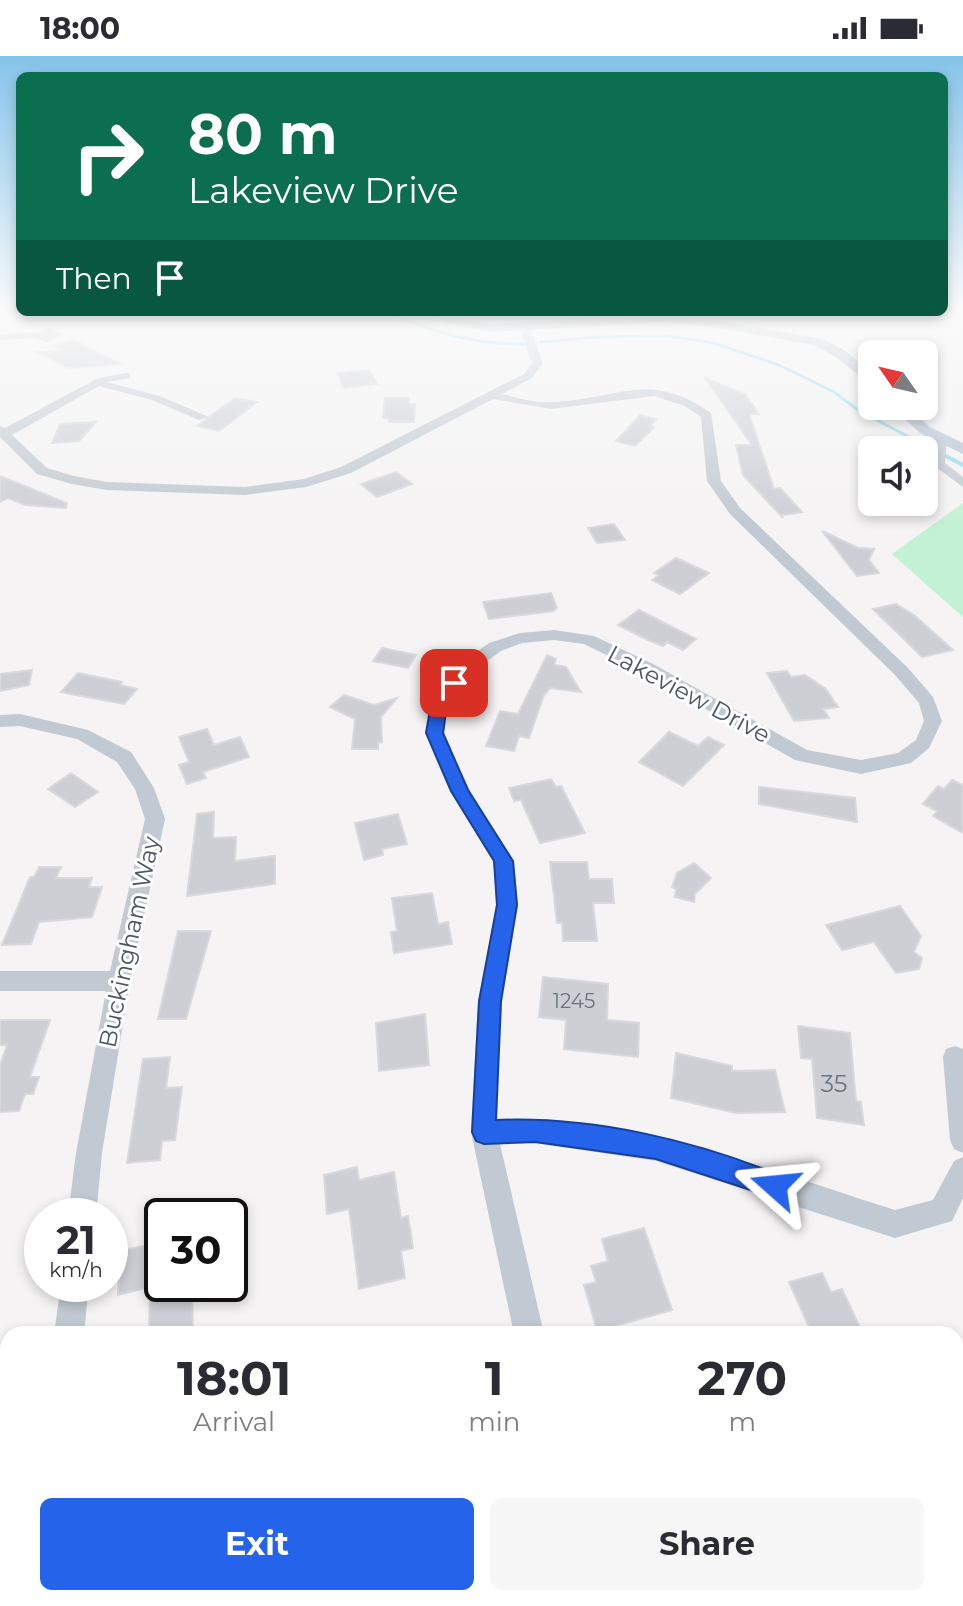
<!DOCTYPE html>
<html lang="en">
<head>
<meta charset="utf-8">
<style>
  body { margin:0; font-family:Montserrat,sans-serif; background:#f7f7f7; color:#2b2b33; height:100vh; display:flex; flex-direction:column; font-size:30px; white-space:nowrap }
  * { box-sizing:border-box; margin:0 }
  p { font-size:26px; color:#7c7c81 }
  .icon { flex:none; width:44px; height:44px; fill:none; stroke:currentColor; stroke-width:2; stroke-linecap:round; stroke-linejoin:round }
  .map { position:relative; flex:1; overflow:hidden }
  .panel { position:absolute; left:0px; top:1270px; width:964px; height:280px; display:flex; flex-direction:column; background:#fff; border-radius:24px 24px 0 0; box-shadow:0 4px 12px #0003 }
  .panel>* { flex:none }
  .guide { position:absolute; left:16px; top:16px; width:932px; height:244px; border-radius:12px; box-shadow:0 4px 12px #0003; background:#0b6e4f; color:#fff; overflow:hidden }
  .needle { width:52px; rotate:304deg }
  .tools { position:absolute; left:858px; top:284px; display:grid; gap:16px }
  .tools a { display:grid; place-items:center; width:80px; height:80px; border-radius:12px; background:#fff; box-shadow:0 4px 12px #0003; font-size:40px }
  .speed { position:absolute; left:24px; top:1142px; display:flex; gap:16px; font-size:40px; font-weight:700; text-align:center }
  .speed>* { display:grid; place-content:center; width:104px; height:104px; border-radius:50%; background:#fff; box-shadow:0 4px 12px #0003; line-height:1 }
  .speed small { font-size:20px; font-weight:400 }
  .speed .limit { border:4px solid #111; border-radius:12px; background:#fff; color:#111 }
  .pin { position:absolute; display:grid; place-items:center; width:68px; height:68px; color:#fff; margin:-34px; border-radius:16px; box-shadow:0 4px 12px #0006 }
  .me { position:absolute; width:88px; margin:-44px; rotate:288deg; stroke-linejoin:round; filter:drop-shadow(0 0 6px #0008) }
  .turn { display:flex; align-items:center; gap:28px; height:168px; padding:0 40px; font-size:36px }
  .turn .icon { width:104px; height:104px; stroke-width:2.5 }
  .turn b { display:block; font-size:56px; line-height:68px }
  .then { display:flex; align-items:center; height:76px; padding:0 40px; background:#0003; gap:16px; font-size:30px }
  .eta { display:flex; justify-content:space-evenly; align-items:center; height:136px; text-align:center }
  .eta b { font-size:48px; font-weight:700; line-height:56px }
  .primary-button { display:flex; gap:16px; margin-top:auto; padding:16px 40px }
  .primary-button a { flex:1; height:92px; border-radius:12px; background:#2563eb; color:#fff; font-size:32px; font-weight:700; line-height:92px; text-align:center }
  .primary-button a+a { background:#f7f7f7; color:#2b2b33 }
  .status { display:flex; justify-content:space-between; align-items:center; height:56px; padding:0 40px; background:#fff; direction:ltr }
  .status svg { height:22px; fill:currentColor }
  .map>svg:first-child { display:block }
  .green { fill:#c3f1d5 }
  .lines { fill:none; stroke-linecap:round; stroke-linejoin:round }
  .stream-far1 { stroke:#90daee; stroke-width:3 }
  .stream { stroke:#90daee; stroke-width:4 }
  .building { fill:#cdcfd5; stroke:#d7d9de; stroke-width:2 }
  .minor { fill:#c1cad2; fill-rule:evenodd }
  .major { fill:#b3c2d1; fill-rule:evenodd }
  .route { fill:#2563eb; stroke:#184099; stroke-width:2 }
  .labels { text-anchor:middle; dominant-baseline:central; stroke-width:6; stroke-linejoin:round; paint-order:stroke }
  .number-label { font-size:20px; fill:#6b747e }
  .street-label { font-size:24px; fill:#4a5661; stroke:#fff }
  .near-number-label { font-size:24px; fill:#6b747e }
</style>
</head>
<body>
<div class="status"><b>18:00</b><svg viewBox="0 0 49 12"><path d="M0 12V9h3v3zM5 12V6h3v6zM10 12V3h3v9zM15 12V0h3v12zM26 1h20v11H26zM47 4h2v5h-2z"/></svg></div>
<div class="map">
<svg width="963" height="1550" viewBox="0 0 963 1550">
  <rect width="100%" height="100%" fill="#f5f3f3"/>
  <!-- green -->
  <path class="green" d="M963 447V561L892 498Z"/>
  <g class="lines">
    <!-- stream-far1 -->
    <path class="stream-far1" d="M389 256C433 277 474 288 523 288
      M541 286 596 281 669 280 714 287 779 309 834 336 858 354 943 399"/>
    <!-- stream -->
    <path class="stream" d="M940 397 963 409"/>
  </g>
  <!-- building -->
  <path class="building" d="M74 284 120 308 68 312 38 296 62 295 53 290Z
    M369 314 377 328 343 332 338 317Z
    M705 322 745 338 759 358H749L774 433 780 432 802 456 782 459 783 462 743 419 736 389H752Z
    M235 342 257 346 219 375 197 370Z
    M385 342H409V348H415L414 366H389V362H383Z
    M640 359 656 363 650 370 654 371 635 390 616 385Z
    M96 366 79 385 52 387 60 368Z
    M396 416 412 428 377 441 361 428Z
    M0 420 67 447 66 452 25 449 8 442 0 446Z
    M614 468 625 484 597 487 588 472Z
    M822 475 858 492 874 493 869 504 879 517 857 520Z
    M676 502 709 517 680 538 652 524 659 519 654 517Z
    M551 537 557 552 553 555 489 563 483 546Z
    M896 548 914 559 953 594 922 601 873 553Z
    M639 554 674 572 696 583 683 594 667 586 663 590 648 584 618 569Z
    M382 592 416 599 408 612 373 605Z
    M547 599 556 603 554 609 566 611 581 636 550 632 544 639 529 682 519 680 514 695 486 690 500 655 518 658Z
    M32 614 29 629 0 635V618Z
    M787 615 791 621 805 619 826 633 838 651 823 653 829 662 794 665 767 617Z
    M78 617 122 626 120 629 137 633 124 648 61 636Z
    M344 639 374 649 397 642 381 661 382 686 378 687V693H352L355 663 330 651Z
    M207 673 214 689 240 681 249 701 203 716 206 722 187 728 179 709 189 706 179 681Z
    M669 676 698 690 708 681 724 689 683 730 639 706Z
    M71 717 98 736 75 751 48 733Z
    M551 723 556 731 561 730 585 777 540 787 521 744 514 745 509 732Z
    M952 724 963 729V777L933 760 937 755 923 748 938 730 944 733Z
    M759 731 855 742 857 766 759 748Z
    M214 756 213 782 236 781 235 805 275 800V828L187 840 197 758Z
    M398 758 407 788 382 793 383 799 364 804 355 767Z
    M550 806H587L589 823H612L614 847H593L597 885H563L562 867H557Z
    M694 807 711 822 695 838 694 846 675 841 676 833 672 831 677 817Z
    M39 811H61L56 822H92L89 831H102L92 861 39 866 31 888 2 889 30 821H34Z
    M432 837 438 868 448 866 452 888 394 897 391 876 397 875 392 842Z
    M900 850 921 880 914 896 922 902 919 913 896 917 874 886 842 894 826 869Z
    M178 875H211L186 963H158Z
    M543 921 608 928 607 964 639 967 638 1001 564 993 566 964 539 961Z
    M425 958 429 1009 379 1015 376 967Z
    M0 964H50L30 1021H39L33 1038H25L19 1055 0 1056V1009L7 989H0Z
    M798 970 850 977 856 1045 861 1046 864 1069 817 1062 812 1003 801 1002Z
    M676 997 732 1010V1015L775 1014 785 1056 736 1057 671 1042Z
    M170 1001 166 1032 182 1031 175 1084 162 1085 160 1104 127 1107 143 1003Z
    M357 1111 359 1124 394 1116 401 1162 408 1160 413 1192 401 1195 405 1222 359 1233 349 1153 327 1158 324 1119Z
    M644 1172 672 1254 597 1275 584 1229 596 1226 591 1210 608 1205 602 1183Z
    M162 1186V1228H192L193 1278H149L150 1231 118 1239 120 1195Z
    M822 1217 831 1236 842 1233 863 1278H812L789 1226Z"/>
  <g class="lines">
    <!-- minor -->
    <path class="minor" d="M525 270 530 273 543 307 532 322 502 338C518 342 534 347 551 346 617 344 649 313 711 357L721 425 740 452 907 611 933 641 942 665 929 692 911 707 861 718 795 704 641 616 584 588 554 584 522 587 501 595 479 611 448 649 444 677 469 733 514 805 518 849 502 945 497 1063C634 1058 767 1114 895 1154L933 1144 954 1105 963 1101V1142L952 1165 895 1182 656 1105 535 1087 500 1088 544 1278H514L471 1076 478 945 496 849 494 806 450 735 426 677 433 644 467 603 489 587 520 577 554 574 594 580 653 608 807 694 861 704 898 697 916 684 924 665 919 647 895 619 730 458 707 425 701 361 685 350 654 340 551 353 493 343 351 417 306 431 245 439 107 434 72 428 37 418 0 381V370L5 372 98 322 126 317 130 318V322L107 326 160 340 209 361 199 364 152 344 99 330 12 379 47 412 74 420 107 426 245 431 304 423 341 411 524 318 532 307 520 273Z
      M49 272 64 278 47 286 34 282 0 284V278L39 276Z
      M941 379 947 383 945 407 963 421V431L932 408 935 383Z
      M20 658 88 674 131 696 154 732 165 763 130 925 102 1097 96 1160H68L76 1097 106 935H0V915H110L145 763 135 733 117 706 77 683 20 670 0 671V659Z
      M955 990 963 993V1097L954 1093 950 1084 943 1001 946 993Z
      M61 1228H89L84 1278H54Z
      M24 1542H58V1550H22Z
      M574 1542H608L611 1550H575Z"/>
    <!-- major -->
    <path class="major" d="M430 256H444L490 268 666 258 707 262 822 283 846 295 872 319V330L836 301 814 289 707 270 666 266 490 276 443 266Z
      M891 350H906L930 371 963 387V398L920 377Z"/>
  </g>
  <!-- sky -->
  <linearGradient id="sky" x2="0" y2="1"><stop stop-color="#85c3ea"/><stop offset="0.54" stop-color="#fafafa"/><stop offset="1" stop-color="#fafafa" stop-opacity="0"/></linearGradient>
  <rect width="963" height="468" fill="url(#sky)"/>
  <!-- route -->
  <path class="route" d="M454 622 462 627 447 649 443 677 468 734 513 805 517 849 501 945 496 1064C592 1060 695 1084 784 1121L788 1130 784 1138 775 1142 656 1103 535 1086 484 1088 476 1085 472 1076 479 945 497 849 494 805 451 735 426 677 431 648 448 623Z"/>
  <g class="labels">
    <!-- number labels -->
    <g class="number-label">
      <text x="574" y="945">1245</text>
    </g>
    <!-- street labels -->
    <g class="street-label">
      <text transform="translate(689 638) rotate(28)">Lakeview Drive</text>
      <text transform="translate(129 886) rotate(-78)">Buckingham Way</text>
    </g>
    <!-- near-number labels -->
    <g class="near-number-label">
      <text x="834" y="1027">35</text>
    </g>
  </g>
</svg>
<div class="tools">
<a><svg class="needle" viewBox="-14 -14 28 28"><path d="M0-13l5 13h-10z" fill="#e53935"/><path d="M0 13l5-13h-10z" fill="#7c7c81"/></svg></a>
<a><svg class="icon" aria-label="sound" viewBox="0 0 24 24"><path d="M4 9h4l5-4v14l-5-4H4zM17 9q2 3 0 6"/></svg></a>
</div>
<div class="speed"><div>21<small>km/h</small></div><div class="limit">30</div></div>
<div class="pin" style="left:454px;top:627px;background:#d93025"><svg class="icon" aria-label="arrive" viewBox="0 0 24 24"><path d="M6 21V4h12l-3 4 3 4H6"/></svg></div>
<svg class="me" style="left:775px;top:1130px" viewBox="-20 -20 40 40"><path d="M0-17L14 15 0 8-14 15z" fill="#2563eb" stroke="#fff" stroke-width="4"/></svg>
<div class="guide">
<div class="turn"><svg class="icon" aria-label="right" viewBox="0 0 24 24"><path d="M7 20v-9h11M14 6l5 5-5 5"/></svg><div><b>80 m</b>Lakeview Drive</div></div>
<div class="then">Then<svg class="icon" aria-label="arrive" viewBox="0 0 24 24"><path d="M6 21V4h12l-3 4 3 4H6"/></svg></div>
</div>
<section class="panel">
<div class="eta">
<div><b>18:01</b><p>Arrival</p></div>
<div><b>1</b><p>min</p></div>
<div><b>270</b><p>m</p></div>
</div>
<div class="primary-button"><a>Exit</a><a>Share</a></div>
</section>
</div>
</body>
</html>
